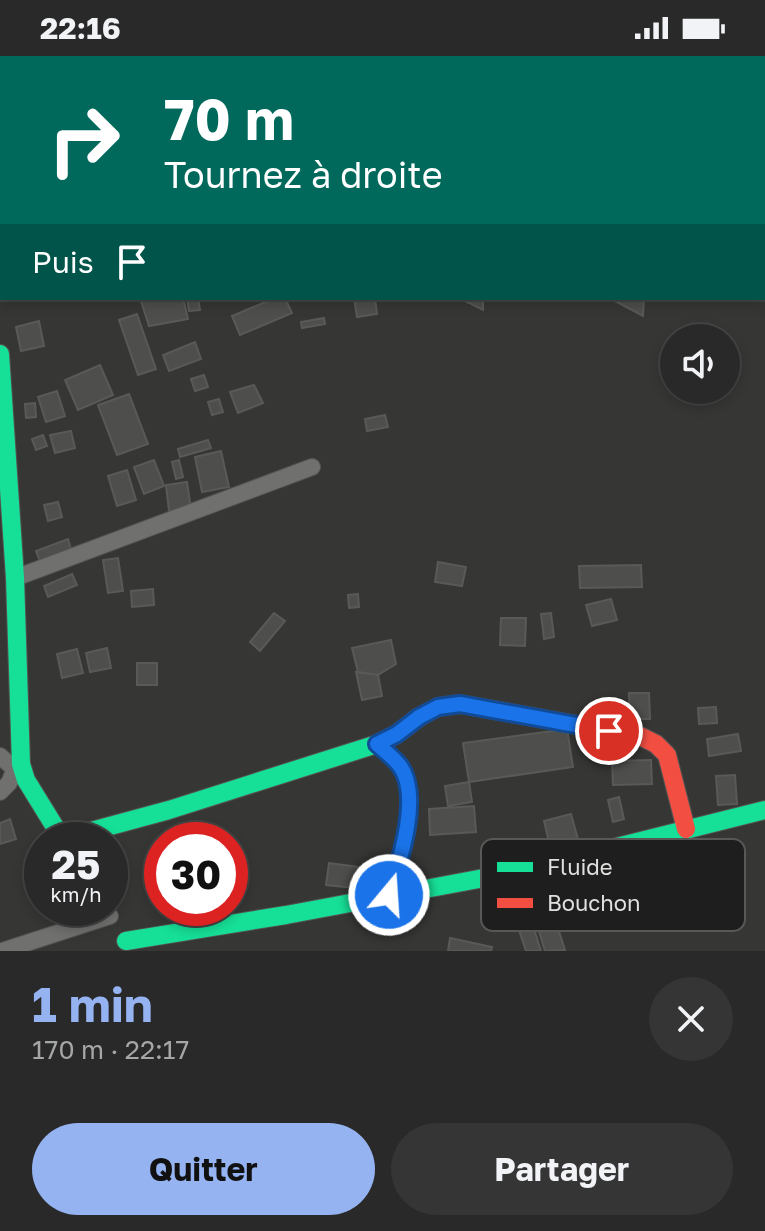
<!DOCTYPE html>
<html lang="fr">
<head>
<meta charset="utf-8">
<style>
  body { margin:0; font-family:"Golos Text",sans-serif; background:#343534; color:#f1f3f6; height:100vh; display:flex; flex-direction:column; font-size:30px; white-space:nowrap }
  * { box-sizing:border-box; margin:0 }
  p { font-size:26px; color:#a5a6a8 }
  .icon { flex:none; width:44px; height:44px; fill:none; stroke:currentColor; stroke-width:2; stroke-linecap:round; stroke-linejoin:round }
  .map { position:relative; height:895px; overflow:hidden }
  .details { display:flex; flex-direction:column; background:#282928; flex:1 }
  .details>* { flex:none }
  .top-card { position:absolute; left:0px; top:0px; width:766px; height:244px; box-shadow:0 4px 12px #0003,0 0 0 2px #444545; background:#00695c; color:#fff; overflow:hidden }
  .fabs { position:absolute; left:660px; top:268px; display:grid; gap:16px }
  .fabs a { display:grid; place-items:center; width:80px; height:80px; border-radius:50%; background:#282928; box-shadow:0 4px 12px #0003,0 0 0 2px #444545; font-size:40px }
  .speed { position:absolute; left:24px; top:766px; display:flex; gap:16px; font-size:40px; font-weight:700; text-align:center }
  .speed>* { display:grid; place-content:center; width:104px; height:104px; border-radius:50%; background:#282928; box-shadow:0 4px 12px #0003,0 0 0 2px #444545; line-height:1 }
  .speed small { font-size:20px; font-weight:400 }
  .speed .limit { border:12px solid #d22; background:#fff; color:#111 }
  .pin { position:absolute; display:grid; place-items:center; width:68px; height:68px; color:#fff; margin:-34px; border:4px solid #fff; border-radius:50%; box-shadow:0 2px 8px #0007 }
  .me { position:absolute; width:88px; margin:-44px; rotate:18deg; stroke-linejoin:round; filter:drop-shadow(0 0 6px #0008) }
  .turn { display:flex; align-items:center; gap:28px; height:168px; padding:0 32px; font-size:36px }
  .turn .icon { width:104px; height:104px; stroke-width:2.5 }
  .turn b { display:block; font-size:56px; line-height:68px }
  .then { display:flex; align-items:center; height:76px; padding:0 32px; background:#0003; gap:16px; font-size:30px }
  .round { display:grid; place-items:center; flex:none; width:84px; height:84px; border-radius:42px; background:#343534 }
  .overview { display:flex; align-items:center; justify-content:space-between; height:136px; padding:0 32px }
  h1 { font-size:48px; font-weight:700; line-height:60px; color:#95b2f1 }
  .cta { display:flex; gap:16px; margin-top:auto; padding:16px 32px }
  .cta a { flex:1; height:92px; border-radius:48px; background:#95b2f1; color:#111; font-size:32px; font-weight:700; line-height:92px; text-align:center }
  .cta a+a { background:#343534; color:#f1f3f6 }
  .status { display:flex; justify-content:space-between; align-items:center; height:56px; padding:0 40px; background:#282928; direction:ltr }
  .status svg { height:22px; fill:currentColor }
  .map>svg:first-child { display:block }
  .building { fill:#4e4f4d; stroke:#595a58; stroke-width:2 }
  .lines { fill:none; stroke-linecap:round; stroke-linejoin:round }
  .street-casing { stroke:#545553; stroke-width:18 }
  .fast-casing { stroke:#545553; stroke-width:20 }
  .jam-casing { stroke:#545553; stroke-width:20 }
  .path { stroke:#717270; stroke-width:3; stroke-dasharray:6 4; stroke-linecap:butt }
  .street { stroke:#70716f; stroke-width:16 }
  .fast { stroke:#16e098; stroke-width:18 }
  .jam { stroke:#f24e42; stroke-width:18 }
  .route-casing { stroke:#114b97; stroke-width:20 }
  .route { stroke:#1a73e8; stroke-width:14 }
  .key { fill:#1d1e1d; stroke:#585857; stroke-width:2 }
  .key-label { font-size:22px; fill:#e0e1df }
</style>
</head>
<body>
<div class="status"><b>22:16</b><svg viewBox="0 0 49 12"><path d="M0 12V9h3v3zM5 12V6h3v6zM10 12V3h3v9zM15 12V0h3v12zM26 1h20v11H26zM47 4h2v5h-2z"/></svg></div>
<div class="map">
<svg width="765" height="895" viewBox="0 0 765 895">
  <rect width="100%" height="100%" fill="#363735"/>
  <!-- building -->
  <path class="building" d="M140 242H183L188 263 149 270Z
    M187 242H198L200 254 189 255Z
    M275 242H285L292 257 240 279 232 260Z
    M354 242H375L377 258 357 261Z
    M461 242H483V254L461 243Z
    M614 242H644L643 260 613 244Z
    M137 258 156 313 138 319 119 264Z
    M324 262 325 268 302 272 301 266Z
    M39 265 44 290 21 295 16 271Z
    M195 286 201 303 169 315 163 299Z
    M100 309 113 339 78 354 65 324Z
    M204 319 208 331 195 335 191 323Z
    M254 329 263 347 238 357 230 336Z
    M57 335 65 360 46 366 38 341Z
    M129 338 148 388 117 399 98 349Z
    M219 343 223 356 212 359 208 346Z
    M35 347 36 361 26 362 25 348Z
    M385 359 388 371 367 375 365 363Z
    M71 375 75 392 55 397 50 379Z
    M43 379 47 390 36 394 32 383Z
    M208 384 211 392 180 401 178 393Z
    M221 395 229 431 202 436 195 401Z
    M154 404 164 430 144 438 134 411Z
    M179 404 183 421 176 423 172 406Z
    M127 414 136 444 117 450 108 420Z
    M187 426 191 453 169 455 166 429Z
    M58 446 62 461 48 465 44 449Z
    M68 483 73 500 42 511 36 495Z
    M118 502 123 535 108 537 103 504Z
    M438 506 466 511 462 530 435 526Z
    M641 509 642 531 580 532 579 510Z
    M72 518 77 529 48 541 44 530Z
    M153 533 154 549 132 551 131 535Z
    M358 538 359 551 349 552 348 539Z
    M611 543 617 564 592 570 586 549Z
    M274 557 285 565 260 595 250 586Z
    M551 557 554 581 544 583 541 558Z
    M501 562H526L525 590 500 589Z
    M391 584 396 608 378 619 358 616 352 592Z
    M107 592 111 612 90 616 86 597Z
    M77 593 83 617 62 622 57 598Z
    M137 607H157V629H137Z
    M356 616 378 619 382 640 362 644Z
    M629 637H649L650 663H630Z
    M716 651 717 667 699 668 698 652Z
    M567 673 573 711 469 726 463 687Z
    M738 678 741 695 709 700 707 683Z
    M651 704 652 728 613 729 612 705Z
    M735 719 737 748 718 749 716 720Z
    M469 726 472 746 448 750 445 730Z
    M619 741 624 763 613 766 608 744Z
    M474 750 476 776 430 779 429 753Z
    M571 758 578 783 550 790 544 765Z
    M10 763 16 783 0 788V767Z
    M329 807 367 812 365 833 326 829Z
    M528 855 534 873 541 895H526L514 859Z
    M556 866 565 894 545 895 538 872Z
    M450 882 492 891 491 895H448Z"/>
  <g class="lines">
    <defs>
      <path id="street" d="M242 2 244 0
        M709 2V0
        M764 141 765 140
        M0 221H2
        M15 522 312 411
        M377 688C385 695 394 702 400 710 422 740 399 807 389 839
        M0 700 25 722
        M0 736 9 727 15 713
        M2 895 110 860"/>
      <path id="fast" d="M0 298 15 522 21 708 26 724 63 784
        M62 783 169 754 377 688 397 678 419 661 438 651 460 648 594 672
        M126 885 286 859 521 815 765 754"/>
      <path id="jam" d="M594 672 640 680 656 688 667 699 686 773"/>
    </defs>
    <!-- street casing -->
    <use href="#street" class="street-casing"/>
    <!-- fast casing -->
    <use href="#fast" class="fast-casing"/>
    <!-- jam casing -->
    <use href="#jam" class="jam-casing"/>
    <!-- path -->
    <path class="path" d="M433 0 434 2
      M650 0 657 2"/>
    <!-- street -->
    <use href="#street" class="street"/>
    <!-- fast -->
    <use href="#fast" class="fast"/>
    <!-- jam -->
    <use href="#jam" class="jam"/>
  </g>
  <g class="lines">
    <defs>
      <path id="route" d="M389 839C399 807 422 740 400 710 394 702 385 695 377 688L397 678 419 661 438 651 460 648 609 675"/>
    </defs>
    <!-- route casing -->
    <use href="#route" class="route-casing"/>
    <!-- route -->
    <use href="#route" class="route"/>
  </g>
  <!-- legend -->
  <rect x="481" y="783" width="264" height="92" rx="12" class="key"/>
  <rect x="497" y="806" width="36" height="10" fill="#16e098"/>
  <rect x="497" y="842" width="36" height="10" fill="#f24e42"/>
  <g class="key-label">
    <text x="547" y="819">Fluide</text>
    <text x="547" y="855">Bouchon</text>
  </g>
</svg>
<div class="fabs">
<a><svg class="icon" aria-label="sound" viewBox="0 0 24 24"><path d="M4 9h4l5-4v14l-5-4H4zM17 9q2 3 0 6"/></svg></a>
</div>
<div class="speed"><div>25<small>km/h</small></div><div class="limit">30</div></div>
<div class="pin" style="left:609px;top:675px;background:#d93025"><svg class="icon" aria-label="arrive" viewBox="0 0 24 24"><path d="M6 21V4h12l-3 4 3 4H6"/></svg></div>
<svg class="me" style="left:389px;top:839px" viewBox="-20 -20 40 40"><circle r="17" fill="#1a73e8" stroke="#fff" stroke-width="3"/><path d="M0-11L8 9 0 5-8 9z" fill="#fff"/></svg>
<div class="top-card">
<div class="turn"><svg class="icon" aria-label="right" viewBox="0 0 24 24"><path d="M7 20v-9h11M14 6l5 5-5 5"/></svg><div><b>70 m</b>Tournez à droite</div></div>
<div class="then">Puis<svg class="icon" aria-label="arrive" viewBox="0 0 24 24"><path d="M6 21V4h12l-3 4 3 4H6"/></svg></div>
</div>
</div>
<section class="details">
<div class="overview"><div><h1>1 min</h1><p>170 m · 22:17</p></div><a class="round"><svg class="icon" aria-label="close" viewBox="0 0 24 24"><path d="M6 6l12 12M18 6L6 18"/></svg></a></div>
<div class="cta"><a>Quitter</a><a>Partager</a></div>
</section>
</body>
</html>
